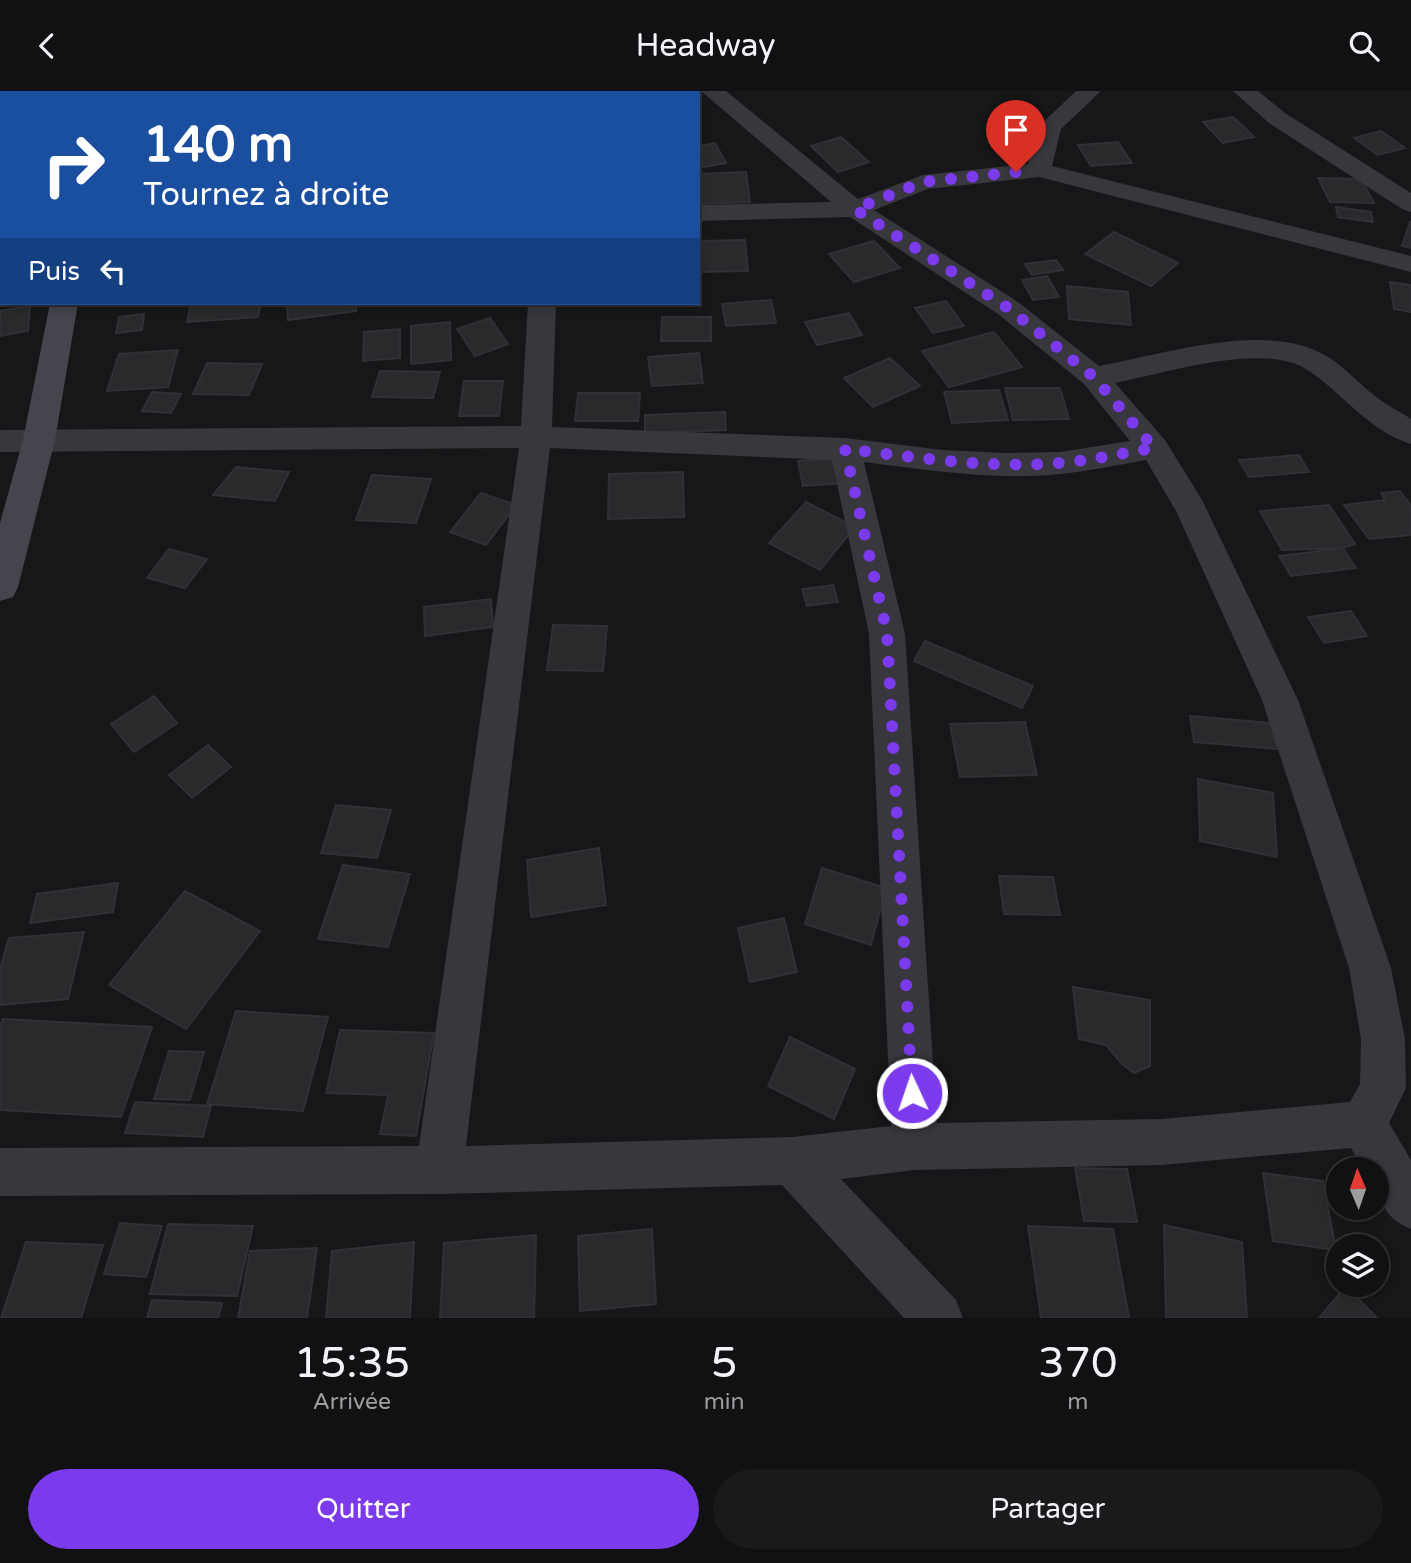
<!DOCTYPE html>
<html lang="fr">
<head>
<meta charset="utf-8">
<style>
  body { margin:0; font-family:"Varela Round",sans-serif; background:#1a191b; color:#f1f3f6; height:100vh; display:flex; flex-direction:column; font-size:26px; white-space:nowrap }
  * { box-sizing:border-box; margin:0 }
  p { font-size:23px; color:#9c9d9f }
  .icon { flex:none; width:38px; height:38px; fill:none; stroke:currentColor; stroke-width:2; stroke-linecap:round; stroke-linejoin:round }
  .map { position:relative; height:1227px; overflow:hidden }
  .sheet { display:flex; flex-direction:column; background:#111012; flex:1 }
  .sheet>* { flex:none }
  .top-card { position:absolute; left:0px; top:0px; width:700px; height:214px; box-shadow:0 4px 10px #0003,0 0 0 2px #303032; background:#1a4fa0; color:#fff; overflow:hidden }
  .needle { width:46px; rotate:358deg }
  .controls { position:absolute; left:1326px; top:1066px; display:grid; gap:14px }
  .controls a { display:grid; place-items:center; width:63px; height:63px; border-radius:50%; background:#111012; box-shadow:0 4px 10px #0003,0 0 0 2px #303032; font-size:35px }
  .pin { position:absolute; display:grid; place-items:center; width:60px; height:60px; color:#fff; margin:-72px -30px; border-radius:50% 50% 50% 0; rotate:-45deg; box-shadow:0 0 7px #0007 }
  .pin .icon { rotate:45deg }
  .me { position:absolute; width:77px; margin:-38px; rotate:357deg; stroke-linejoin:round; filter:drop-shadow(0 0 5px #0008) }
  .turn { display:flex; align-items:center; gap:24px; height:147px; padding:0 28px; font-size:32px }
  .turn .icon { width:91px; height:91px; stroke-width:2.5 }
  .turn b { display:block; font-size:49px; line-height:60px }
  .then { display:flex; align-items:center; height:66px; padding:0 28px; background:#0003; gap:14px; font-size:26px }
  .eta { display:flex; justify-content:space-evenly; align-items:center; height:119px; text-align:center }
  .eta b { font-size:42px; font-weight:600; line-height:49px }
  .action { display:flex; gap:14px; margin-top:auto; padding:14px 28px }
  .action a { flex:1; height:80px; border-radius:42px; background:#7c3aed; color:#fff; font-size:28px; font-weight:600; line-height:80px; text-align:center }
  .action a+a { background:#1a191b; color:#f1f3f6 }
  header { display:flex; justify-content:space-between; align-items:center; height:91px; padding:0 28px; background:#111012; font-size:32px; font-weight:600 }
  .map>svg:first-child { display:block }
  .building { fill:#2a292c; stroke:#313034; stroke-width:2 }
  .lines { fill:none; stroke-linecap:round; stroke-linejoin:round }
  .street { fill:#37373d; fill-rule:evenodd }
  .secondary { fill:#45464d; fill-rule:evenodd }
  .route { stroke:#7c3aed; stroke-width:12; stroke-dasharray:0 21.6 }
</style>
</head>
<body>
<header><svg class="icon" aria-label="back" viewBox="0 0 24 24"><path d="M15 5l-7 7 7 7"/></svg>Headway<svg class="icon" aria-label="search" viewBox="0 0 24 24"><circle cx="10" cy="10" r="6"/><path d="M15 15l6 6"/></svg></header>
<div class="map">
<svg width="1411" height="1227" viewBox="0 0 1411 1227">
  <rect width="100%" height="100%" fill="#171618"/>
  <!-- building -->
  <path class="building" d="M1233 26 1254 46 1223 52 1203 31Z
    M1381 40 1405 57 1378 64 1354 47Z
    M841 46 869 71 838 81 811 55Z
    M1118 51 1132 72 1091 75 1078 54Z
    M715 52 726 72 698 77V55Z
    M746 81 750 111 698 113V83Z
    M1318 87 1361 88 1374 112 1330 111Z
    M1336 116 1371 121 1373 131 1338 126Z
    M1410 131H1411V157L1402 155Z
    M1114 141 1178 172 1151 195 1085 163Z
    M745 149 748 180 698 181V150Z
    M874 150 900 177 854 191 829 163Z
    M1056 169 1063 179 1032 184 1025 173Z
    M1047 185 1059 206 1033 209 1022 189Z
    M1390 191 1411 194V221L1394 218Z
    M1067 195 1128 201 1131 234 1069 228Z
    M771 209 776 232 726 235 722 213Z
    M946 210 964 235 933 242 915 217Z
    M191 212H261L258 226 187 231Z
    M287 212H356V220L288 229Z
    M30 215 28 240 0 245V220Z
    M849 222 862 244 817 254 805 231Z
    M144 223 142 239 116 242 119 226Z
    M662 226H711V250H661Z
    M490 227 508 253 475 265 457 238Z
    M450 231 451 269 411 273V235Z
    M400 238V267L363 270 364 241Z
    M994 241 1022 276 949 296 922 260Z
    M178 259 168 296 107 300 119 263Z
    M699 262 703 292 652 295 648 266Z
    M890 267 920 295 873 316 844 287Z
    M207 272 262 273 249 304 193 303Z
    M380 280 440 281 433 307 372 306Z
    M464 290H503L499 325H459Z
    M1005 297H1060L1069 328 1013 329Z
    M999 299 1008 329 952 332 944 301Z
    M152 301 181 303 171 322 142 320Z
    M578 302H640L638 330H575Z
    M725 321 726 339 645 342V324Z
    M1299 364 1309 381 1249 386 1239 369Z
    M839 367 844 392 803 395 798 370Z
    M236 376 289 381 275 410 213 404Z
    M683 381 684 426 608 428 609 383Z
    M372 384 431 388 416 432 356 429Z
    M1400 400 1411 415V444L1369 448 1344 414 1385 409 1381 402Z
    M481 402 516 414 486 454 450 441Z
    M806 411 855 436 820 479 769 452Z
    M1329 414 1355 453 1343 457 1282 459 1260 420Z
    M1343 457 1356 477 1291 485 1279 465Z
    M169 458 207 468 185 497 147 487Z
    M833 494 838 511 807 515 802 498Z
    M491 508 493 536 425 545 424 516Z
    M1351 520 1367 545 1324 552 1308 526Z
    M553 534 607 535 603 580 547 579Z
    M925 550 1033 595 1022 617 914 570Z
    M154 605 177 632 134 661 111 633Z
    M1190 625 1271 632 1277 658 1194 651Z
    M1025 631 1037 684 960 686 950 633Z
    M208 654 231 676 192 707 169 684Z
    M1198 688 1273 702 1277 766 1200 750Z
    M336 714 391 719 377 767 321 762Z
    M599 757 606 814 531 826 527 769Z
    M343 774 410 783 388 856 318 848Z
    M822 777 886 797 871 854 805 833Z
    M999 785 1053 786 1060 824 1004 823Z
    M118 792 113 821 30 832 37 803Z
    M185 800 260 840 186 938 109 894Z
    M784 827 797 881 750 891 738 837Z
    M84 841 68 908 0 914V878L9 847Z
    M1073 896 1150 909V975L1134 982 1122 973 1106 954 1079 948Z
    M236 920 328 926 303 1020 207 1013Z
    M3 928 152 936 121 1026 0 1019V935Z
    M340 939 434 942 416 1045 380 1043 388 1004 326 1002Z
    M790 946 855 978 834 1028 768 995Z
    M169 960 204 961 190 1009 154 1008Z
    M135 1011 211 1015 203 1046 125 1042Z
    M1075 1077 1127 1078 1137 1131 1084 1130Z
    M1263 1082 1323 1090 1336 1159 1273 1150Z
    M120 1132 162 1135 146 1186 104 1183Z
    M168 1133 253 1135 237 1205 150 1203Z
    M1164 1134 1242 1151 1247 1227H1166Z
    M1028 1135 1113 1138 1129 1227H1041Z
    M652 1138 656 1213 580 1220 578 1145Z
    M536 1144 534 1227H440L444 1152Z
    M26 1151 103 1154 81 1227H1Z
    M414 1151 410 1227H326L332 1160Z
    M317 1157 307 1227H238L250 1160Z
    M1346 1195 1377 1227H1319Z
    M152 1209 222 1212 218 1227H147Z"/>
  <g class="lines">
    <!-- street -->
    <path class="street" d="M10 0H38L9 2Z
      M518 0H540V2H518Z
      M701 0H726L858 108 923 84 1028 73 1038 36 1076 0H1101L1061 38 1052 75 1411 165V181L1039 86 928 98 874 119 1018 211 1099 275C1165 263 1264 230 1325 264 1343 274 1358 292 1375 305 1386 314 1399 320 1411 328V353C1368 340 1342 301 1306 278 1263 251 1165 282 1115 292L1165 349 1202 409 1298 609 1391 877 1405 948 1406 997 1389 1032 1411 1069V1138C1382 1126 1377 1107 1377 1078H1363L1351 1057 1162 1074 915 1079 841 1088 956 1209 963 1227H904L782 1094 439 1103 0 1105V1057L419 1055 519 357 0 361V339L521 335 528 212H556L552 336 845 347 943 359 1005 362 1060 361 1130 350 1084 293 998 223 850 126 698 130V114L831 111ZM550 357 832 369 869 543 891 1035 792 1046 466 1055ZM1146 369 1176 420 1262 609 1349 877 1361 948 1360 993 1350 1011 1162 1028 937 1032 905 543 864 371C928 379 996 390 1061 383 1089 380 1118 374 1146 369Z
      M1233 0H1258L1285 22 1411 102V121L1402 118 1269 32Z"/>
    <!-- secondary -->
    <path class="secondary" d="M0 26H2V41H0Z
      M50 212H78L55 349 18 496 13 506 0 510V432L23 349Z"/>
  </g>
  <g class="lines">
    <!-- route -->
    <path class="route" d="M912 1002 887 542 845 358C915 366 987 378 1059 372 1090 370 1122 362 1154 357L1094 286 1008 217 855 118 923 91 1016 81"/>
  </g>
</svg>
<div class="controls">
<a><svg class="needle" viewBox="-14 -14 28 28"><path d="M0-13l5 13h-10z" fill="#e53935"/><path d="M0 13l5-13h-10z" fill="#9c9d9f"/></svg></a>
<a><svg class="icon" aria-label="layers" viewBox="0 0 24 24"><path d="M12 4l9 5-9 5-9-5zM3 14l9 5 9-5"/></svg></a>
</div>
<div class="pin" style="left:1016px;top:81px;background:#d93025"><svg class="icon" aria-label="arrive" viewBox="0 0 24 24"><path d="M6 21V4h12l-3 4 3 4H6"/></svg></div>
<svg class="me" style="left:912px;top:1002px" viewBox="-20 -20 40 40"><circle r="17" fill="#7c3aed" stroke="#fff" stroke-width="3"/><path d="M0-11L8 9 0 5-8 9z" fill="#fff"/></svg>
<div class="top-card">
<div class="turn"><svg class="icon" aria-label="right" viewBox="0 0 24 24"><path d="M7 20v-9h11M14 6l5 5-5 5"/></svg><div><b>140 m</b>Tournez à droite</div></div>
<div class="then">Puis<svg class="icon" aria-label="left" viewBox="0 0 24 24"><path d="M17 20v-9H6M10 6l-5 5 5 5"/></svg></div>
</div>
</div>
<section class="sheet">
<div class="eta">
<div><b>15:35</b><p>Arrivée</p></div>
<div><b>5</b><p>min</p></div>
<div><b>370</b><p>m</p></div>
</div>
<div class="action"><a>Quitter</a><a>Partager</a></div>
</section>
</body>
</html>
